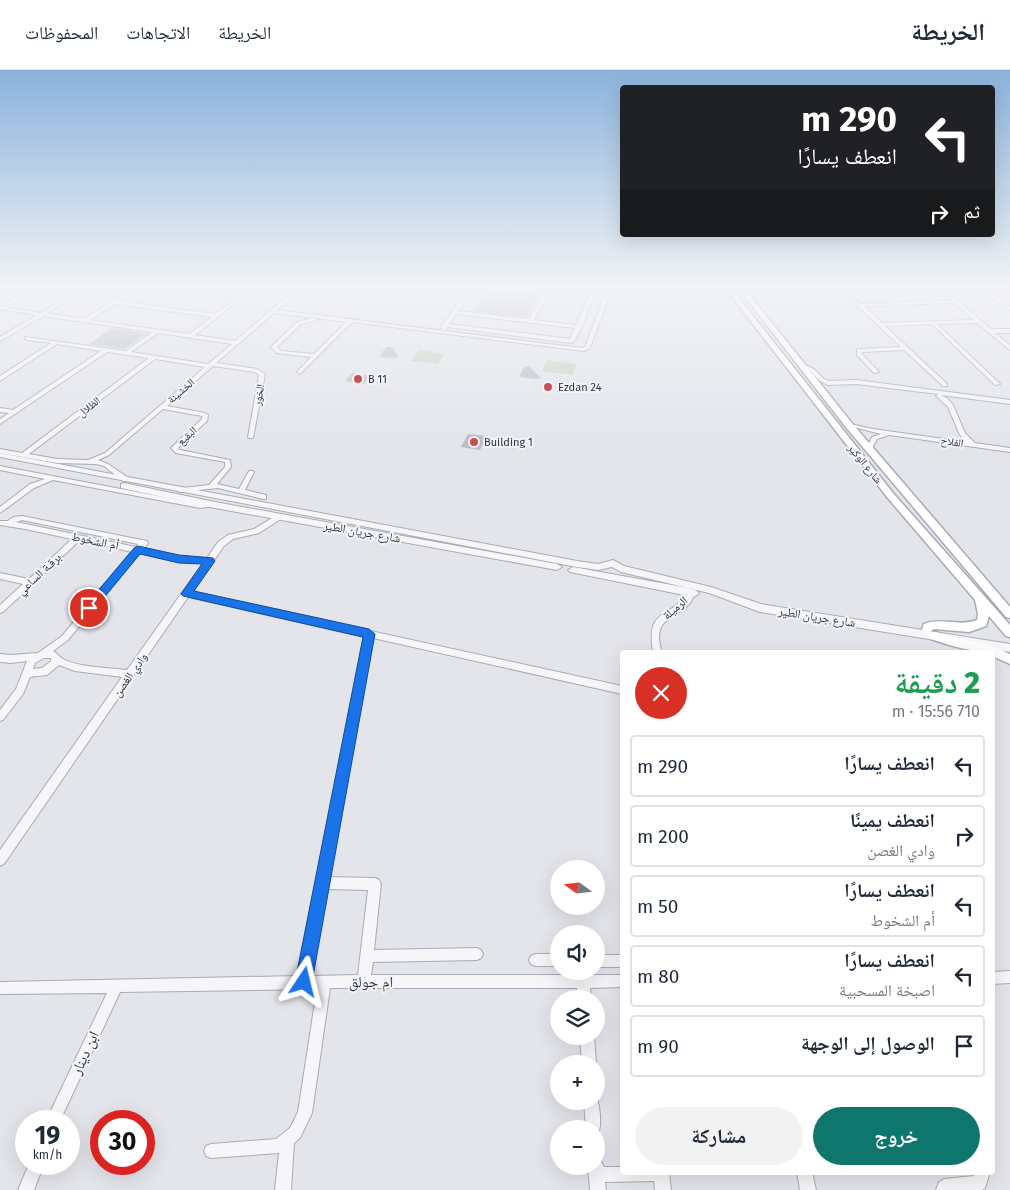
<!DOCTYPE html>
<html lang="ar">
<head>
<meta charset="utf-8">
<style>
  body { margin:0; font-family:"Fira Sans","Noto Naskh Arabic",sans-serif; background:#f2f2f3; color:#1f2937; direction:rtl; height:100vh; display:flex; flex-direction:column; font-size:19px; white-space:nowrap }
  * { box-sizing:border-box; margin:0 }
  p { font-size:16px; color:#747a83 }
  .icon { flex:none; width:28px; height:28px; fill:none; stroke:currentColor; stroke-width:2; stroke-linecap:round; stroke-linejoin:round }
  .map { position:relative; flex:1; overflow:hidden; direction:ltr }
  .sheet { position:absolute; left:620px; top:580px; width:375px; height:525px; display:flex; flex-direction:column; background:#fff; border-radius:5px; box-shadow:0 5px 20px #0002; direction:rtl }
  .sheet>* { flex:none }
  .hud { position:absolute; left:620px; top:15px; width:375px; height:152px; border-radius:5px; box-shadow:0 5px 20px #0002; direction:rtl; background:#202124; color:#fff; overflow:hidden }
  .needle { width:32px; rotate:285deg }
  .controls { position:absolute; left:550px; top:790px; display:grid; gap:10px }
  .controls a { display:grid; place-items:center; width:55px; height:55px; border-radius:50%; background:#fff; box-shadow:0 5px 20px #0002; font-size:25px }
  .speed { position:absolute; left:15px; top:1040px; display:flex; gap:10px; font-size:25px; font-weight:700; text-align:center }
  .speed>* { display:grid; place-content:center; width:65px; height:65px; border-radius:50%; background:#fff; box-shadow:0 5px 20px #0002; line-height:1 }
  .speed small { font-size:12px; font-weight:400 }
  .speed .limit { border:8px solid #d22; background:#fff; color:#111 }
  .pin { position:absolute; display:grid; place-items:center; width:42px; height:42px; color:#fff; margin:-21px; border:2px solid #fff; border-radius:50%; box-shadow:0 1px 5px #0007 }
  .me { position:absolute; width:55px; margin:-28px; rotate:10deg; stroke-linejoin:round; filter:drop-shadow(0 0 4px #0008) }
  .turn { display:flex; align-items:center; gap:18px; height:105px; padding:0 15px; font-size:22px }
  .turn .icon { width:65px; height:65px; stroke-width:2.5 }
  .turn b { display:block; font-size:35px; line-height:42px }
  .then { display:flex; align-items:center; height:48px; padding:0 15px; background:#0003; gap:10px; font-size:19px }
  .round { display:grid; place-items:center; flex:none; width:52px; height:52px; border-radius:26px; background:#f2f2f3 }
  .summary { display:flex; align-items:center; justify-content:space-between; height:85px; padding:0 15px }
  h1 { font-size:30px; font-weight:800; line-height:38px; color:#1e9e55 }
  .cta { display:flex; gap:10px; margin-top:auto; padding:10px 15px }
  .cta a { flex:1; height:58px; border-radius:30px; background:#0f766e; color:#fff; font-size:20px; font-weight:800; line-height:58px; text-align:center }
  .cta a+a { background:#f2f2f3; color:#1f2937 }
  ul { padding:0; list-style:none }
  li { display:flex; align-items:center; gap:15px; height:62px; margin:0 10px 8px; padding:0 5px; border:2px solid #e0e1e3; border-radius:5px }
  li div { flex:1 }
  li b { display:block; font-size:19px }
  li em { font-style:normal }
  header { display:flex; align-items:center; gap:30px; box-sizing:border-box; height:70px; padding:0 25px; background:#fff; border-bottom:1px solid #e0e1e3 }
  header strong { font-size:24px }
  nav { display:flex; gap:28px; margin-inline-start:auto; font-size:18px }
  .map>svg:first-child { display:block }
  .green { fill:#c7d4c5 }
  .building { fill:#bbbec7 }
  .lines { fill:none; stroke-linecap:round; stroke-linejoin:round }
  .minor-casing { stroke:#a8abb5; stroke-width:2 }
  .tertiary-casing { stroke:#a8abb5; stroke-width:2 }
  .secondary-casing { stroke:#a8abb5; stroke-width:3 }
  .minor { fill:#f6f6f9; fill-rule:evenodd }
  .tertiary { fill:#f6f6f9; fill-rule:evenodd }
  .secondary { fill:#fff; fill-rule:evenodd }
  .route { fill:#1a73e8; stroke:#114b97 }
  .poi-dot { fill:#c85052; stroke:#f3f4f8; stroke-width:2 }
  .labels { text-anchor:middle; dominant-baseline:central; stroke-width:4; stroke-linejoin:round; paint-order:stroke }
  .far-poi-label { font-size:11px; fill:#2c3142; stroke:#f3f4f8; text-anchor:start }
  .far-street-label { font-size:11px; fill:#2c3142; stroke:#f3f4f8 }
  .street-label { font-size:12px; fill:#2c3142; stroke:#f3f4f8 }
  .near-street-label { font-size:15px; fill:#2c3142; stroke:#f3f4f8 }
</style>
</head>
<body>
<header>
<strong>الخريطة</strong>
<nav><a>الخريطة</a><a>الاتجاهات</a><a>المحفوظات</a></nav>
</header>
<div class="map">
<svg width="1010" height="1120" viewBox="0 0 1010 1120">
  <rect width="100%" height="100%" fill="#e3e5eb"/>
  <!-- green -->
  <path class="green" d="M419 280 445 284 438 294 411 291Z
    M547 290 577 294 572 305 542 301Z"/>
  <!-- building -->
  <path class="building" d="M489 218H541L539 223H541L526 247 473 241Z
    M112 258 147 263 125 279 89 274Z
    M386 277H392L399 287 393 288 379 287Z
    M528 296 530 297 541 308 535 309 519 307 524 297Z
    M352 303 371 306 364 314 345 311Z
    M468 364 487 366 480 380 461 377Z"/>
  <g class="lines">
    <defs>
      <path id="minor" d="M33 218H39L6 237 41 243 83 218H89L47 243 84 249 133 218H139L119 231 215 244 236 228 174 218H189L240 225 249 218H254L195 265 235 271 297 218H302L277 240 581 278 585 277 607 218H612L590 278 584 281 352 252 300 304 297 302 311 287 277 283 271 277 272 276 297 252 314 248 317 250 316 251 301 254 277 277 281 281 314 284 346 252 274 243 216 293 257 299 265 304 253 368H249L248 367 259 305 255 302 213 296 167 336 205 343 208 345 207 351 178 378 180 380 230 390 231 397 217 414 239 419 249 401H253L254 402 245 420 266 425V429H263L218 418 179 422 178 420 182 418 209 415 225 397V392L176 383 171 378 172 377 202 349V346L163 339 109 385 98 390 108 394 127 407V411H123L104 396 96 394 57 393 0 383V379L22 383 149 288 107 282 0 354V349L9 343 0 342V338L13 340 101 281 57 274 0 311V306L51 273 27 270 25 269V267L126 281 152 262 43 246 0 271V267L37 245 0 239V237ZM115 234 212 247 189 264 90 250ZM158 263 232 274 208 294 131 282ZM155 289 205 297 105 383 88 390 57 389 29 384Z
        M469 218H474L458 241 529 249 546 218H551L534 250 576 255 592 218H597C592 230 580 267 572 273L447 257 445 260H441L442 255ZM456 244 575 258 570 269 449 254Z
        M839 218H844L860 234 951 230 938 218H943L948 223 1010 222V224L995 225 1010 237V240L989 225H951L991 259H1010V263H995L1010 275V280L977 253 937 254 1000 314 995 315 932 254 885 256 947 314V316H943L904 280 862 282V284L879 302 874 303 857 285V279L901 277ZM954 233 974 250 882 253 864 236Z
        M802 294 814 299 824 309 829 311 856 310 1010 330V334L941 325 948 329 953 335 965 363 975 373 1010 378V382L889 365 877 369 871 380H867L866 379 872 367 881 364 846 355V353L873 359 965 372 959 363 948 337 936 326 938 324 856 314 828 315 820 311 810 301 800 297V295Z
        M0 396 200 434 211 432 215 434 214 436 200 438 53 410 34 418 0 443V437L30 414 45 409 0 400Z
        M277 445H280L284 447 259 463 233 469 224 476 192 522 622 616V624L373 568 329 807 375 808 379 810 381 814 374 880 477 878 481 880 483 884 481 888 477 890 373 892 371 905H622V917L590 918 591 929H577V918H330L312 1043 300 1068 294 1073 291 1120H275L279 1083 211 1088 206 1086 204 1081 206 1076 211 1074 276 1069 290 1058 298 1042 317 919 120 922 60 1051H46L107 923 0 924V912L299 906 364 567 188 527 4 794 0 796V780L122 607 75 601 59 595 47 605 30 607 23 624 3 650 0 651V640L16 619 27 591 11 593 0 592V584L11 585 38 583 62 566 132 482 80 470 3 542 0 543V535L23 514 0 509V503L29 509 72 469 25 459 0 455V451H8L13 447 22 446 147 471 148 473 144 479 179 486 207 488 218 472 228 465 254 459ZM22 450 138 474 136 477 16 452ZM140 483 179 492 203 493 127 600C110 598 77 597 63 589 59 587 57 583 53 581L68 570ZM44 588H51V591L42 598 33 599 35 593ZM327 819 368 820 358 905 312 906Z
        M691 520 695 523C693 526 692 531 690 533 679 546 660 546 659 567 659 572 661 577 661 582H653C645 535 673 550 688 521Z
        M535 884H559V896H535L531 894 529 890 531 886Z
        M596 885H622V897H596Z
        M1010 901V913L992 914V902Z
        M580 966H594L596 994H582Z
        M596 1026C600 1036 602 1054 598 1064L596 1065V1059H586L584 1031H596Z
        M596 1089 601 1091 604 1097H622V1102H669L671 1120H655L654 1111 605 1112 606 1120H590L588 1096H596Z
        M29 1094H44L34 1120H18Z
        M797 1102H812L816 1120H800Z
        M975 1102H990L985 1118 982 1120H936L939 1112 944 1109 974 1106Z"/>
      <path id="tertiary" d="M0 383 577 491 598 494 613 490 624 496 711 517 761 534 1010 574V582L760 542 709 523 621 502 612 497 598 500 577 497 0 387Z
        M124 413 215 432 557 494 562 497 557 500 215 438 121 418V414Z
        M573 497 694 519 699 523 694 527 570 502 568 500Z"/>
      <path id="secondary" d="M725 218H731L893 423 1010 555V567L1006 566 989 546 986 556 969 562 934 559 928 563 924 562 922 559 924 554C941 547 960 557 977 550L978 544 975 530 887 427Z
        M738 218H744L851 352 1010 537V548L1006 547 845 356Z
        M935 562 950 567 987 574 1010 584V594L992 586V582C972 582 951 576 931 569L929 566 931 563Z"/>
    </defs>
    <!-- minor casing -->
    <use href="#minor" class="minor-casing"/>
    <!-- tertiary casing -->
    <use href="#tertiary" class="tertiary-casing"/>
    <!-- secondary casing -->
    <use href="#secondary" class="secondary-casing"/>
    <!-- minor -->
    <use href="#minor" class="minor"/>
    <!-- tertiary -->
    <use href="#tertiary" class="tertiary"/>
    <!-- secondary -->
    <use href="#secondary" class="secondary"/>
  </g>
  <!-- sky -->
  <linearGradient id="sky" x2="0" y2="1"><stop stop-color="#8bb2db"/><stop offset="0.58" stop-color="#f2f3f6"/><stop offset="1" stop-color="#f2f3f6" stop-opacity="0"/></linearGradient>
  <rect width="1010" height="375" fill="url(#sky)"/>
  <!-- route -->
  <path class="route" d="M138 476 179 485 213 488 215 491 194 521 369 559 375 564 312 912 310 918 304 921 298 918 295 912 363 567 183 526 181 524 183 521 202 494 179 493 140 484 93 541H85L83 538 85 536 134 478Z"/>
  <!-- markers -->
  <g class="poi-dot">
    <circle cx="358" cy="309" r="5"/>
    <circle cx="548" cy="317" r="5"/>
    <circle cx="474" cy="372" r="5"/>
  </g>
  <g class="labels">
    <!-- far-poi labels -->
    <g class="far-poi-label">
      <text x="368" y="309">B 11</text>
      <text x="558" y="317">Ezdan 24</text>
      <text x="484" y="372">Building 1</text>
    </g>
    <!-- far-street labels -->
    <g class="far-street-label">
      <text transform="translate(181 321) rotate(-41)">الخشينة</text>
      <text transform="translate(259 325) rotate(-80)">الخور</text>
      <text transform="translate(89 337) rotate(-38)">الظلال</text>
      <text transform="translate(187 366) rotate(-42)">البقيع</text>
      <text transform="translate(952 372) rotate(8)">الفلاح</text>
      <text transform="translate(865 394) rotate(51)">شارع الوكير</text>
    </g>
    <!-- street labels -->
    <g class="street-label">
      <text transform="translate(362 462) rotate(10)">شارع جريان الطير</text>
      <text transform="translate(95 471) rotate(12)">أم الشخوط</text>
      <text transform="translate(39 504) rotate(-43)">برقـة الساعي</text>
      <text transform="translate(675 538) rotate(-41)">الرميلة</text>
      <text transform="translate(817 547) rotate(9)">شارع جريان الطير</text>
      <text transform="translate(130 605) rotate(-55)">وادي الغصن</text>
    </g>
    <!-- near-street labels -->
    <g class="near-street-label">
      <text x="371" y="912">ام جولق</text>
      <text transform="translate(85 983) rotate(-65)">ابن دينار</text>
    </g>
  </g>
</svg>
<div class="controls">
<a><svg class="needle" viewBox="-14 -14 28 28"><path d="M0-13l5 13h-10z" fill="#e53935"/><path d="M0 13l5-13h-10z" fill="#747a83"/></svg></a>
<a><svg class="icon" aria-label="sound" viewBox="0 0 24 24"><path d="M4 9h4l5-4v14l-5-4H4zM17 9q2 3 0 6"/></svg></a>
<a><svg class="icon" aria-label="layers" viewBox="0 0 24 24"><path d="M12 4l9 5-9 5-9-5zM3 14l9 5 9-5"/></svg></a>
<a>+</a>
<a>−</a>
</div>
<div class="speed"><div>19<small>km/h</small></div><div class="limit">30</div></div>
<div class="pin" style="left:89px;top:538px;background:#d93025"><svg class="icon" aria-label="arrive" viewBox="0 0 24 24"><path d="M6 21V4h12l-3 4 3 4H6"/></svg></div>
<svg class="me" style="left:304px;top:912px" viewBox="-20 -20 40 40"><path d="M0-17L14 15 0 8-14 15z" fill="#1a73e8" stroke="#fff" stroke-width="4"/></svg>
<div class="hud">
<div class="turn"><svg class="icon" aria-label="left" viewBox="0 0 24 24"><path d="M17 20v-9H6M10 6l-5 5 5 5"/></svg><div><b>290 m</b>انعطف يسارًا</div></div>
<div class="then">ثم<svg class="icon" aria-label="right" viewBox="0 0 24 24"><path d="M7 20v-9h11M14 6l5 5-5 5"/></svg></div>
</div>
<section class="sheet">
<div class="summary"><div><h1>2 دقيقة</h1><p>710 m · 15:56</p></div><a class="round" style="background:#d93025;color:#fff"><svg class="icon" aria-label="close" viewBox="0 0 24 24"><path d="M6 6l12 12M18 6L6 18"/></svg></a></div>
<ul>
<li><svg class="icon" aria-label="left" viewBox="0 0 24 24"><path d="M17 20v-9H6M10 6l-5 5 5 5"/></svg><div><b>انعطف يسارًا</b></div><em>290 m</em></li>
<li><svg class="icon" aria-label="right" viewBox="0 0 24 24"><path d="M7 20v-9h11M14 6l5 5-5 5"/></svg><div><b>انعطف يمينًا</b><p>وادي الغصن</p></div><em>200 m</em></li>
<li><svg class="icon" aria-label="left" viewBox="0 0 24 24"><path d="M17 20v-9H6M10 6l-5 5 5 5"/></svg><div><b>انعطف يسارًا</b><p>أم الشخوط</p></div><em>50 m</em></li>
<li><svg class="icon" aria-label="left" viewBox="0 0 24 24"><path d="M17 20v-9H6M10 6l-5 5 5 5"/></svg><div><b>انعطف يسارًا</b><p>اصبخة المسحبية</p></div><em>80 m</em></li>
<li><svg class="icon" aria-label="arrive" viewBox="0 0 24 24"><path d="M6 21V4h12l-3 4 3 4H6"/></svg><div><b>الوصول إلى الوجهة</b></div><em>90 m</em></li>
</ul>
<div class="cta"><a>خروج</a><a>مشاركة</a></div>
</section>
</div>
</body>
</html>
